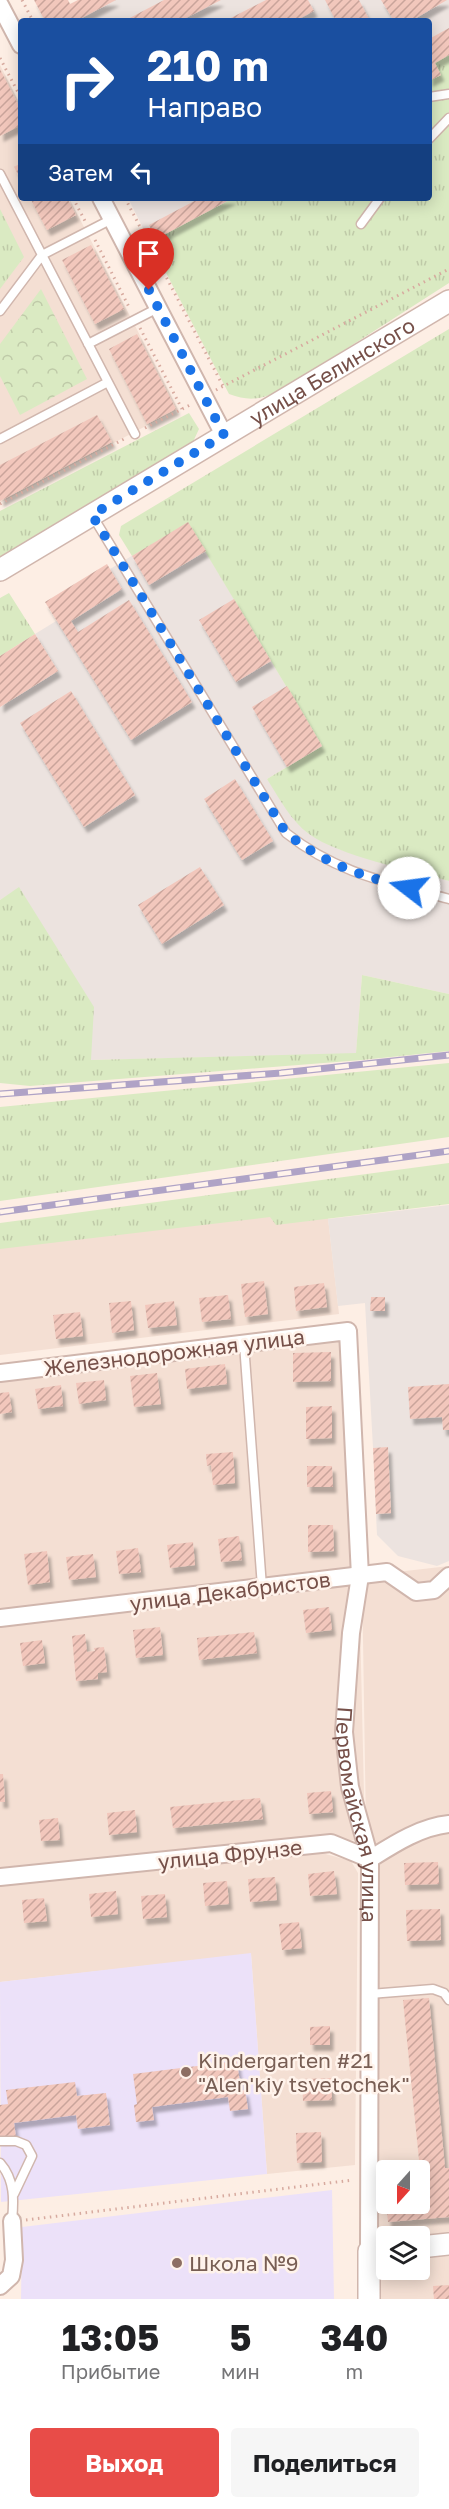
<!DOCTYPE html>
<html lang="ru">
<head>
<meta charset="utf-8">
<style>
  body { margin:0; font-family:"Golos Text",sans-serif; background:#f6f6f6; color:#202124; height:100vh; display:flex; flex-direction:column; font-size:22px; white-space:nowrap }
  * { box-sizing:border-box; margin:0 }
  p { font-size:20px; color:#757577 }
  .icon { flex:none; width:33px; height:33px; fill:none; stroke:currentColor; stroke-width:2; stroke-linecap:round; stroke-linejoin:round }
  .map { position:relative; height:2299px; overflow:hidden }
  .panel { display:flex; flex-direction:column; background:#fff; flex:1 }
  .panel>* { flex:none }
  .guide { position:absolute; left:18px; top:18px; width:414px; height:183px; border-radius:6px; box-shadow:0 3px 15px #0003; background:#1a4fa0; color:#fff; overflow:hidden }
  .needle { width:39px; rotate:201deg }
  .controls { position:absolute; left:376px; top:2160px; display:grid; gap:12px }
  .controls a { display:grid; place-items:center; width:54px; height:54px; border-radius:6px; background:#fff; box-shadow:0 3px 15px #0003; font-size:30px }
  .pin { position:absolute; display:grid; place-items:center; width:51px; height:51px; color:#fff; margin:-62px -26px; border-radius:50% 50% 50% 0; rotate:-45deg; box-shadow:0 0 6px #0007 }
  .pin .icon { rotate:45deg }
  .me { position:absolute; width:66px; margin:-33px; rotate:285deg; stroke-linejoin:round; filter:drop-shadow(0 0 4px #0008) }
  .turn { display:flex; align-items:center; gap:21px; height:126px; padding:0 30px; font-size:27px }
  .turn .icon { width:78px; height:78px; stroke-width:2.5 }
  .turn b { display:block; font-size:42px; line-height:51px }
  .then { display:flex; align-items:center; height:57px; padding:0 30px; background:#0003; gap:12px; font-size:22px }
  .eta { display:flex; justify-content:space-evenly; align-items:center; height:102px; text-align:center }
  .eta b { font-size:36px; font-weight:700; line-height:42px }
  .action { display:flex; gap:12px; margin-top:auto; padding:12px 30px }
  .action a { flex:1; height:69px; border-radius:6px; background:#e84c48; color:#fff; font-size:24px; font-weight:700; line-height:69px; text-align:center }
  .action a+a { background:#f6f6f6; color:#202124 }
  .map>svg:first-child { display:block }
  .residential { fill:#f4dfd3; fill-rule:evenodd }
  .industrial { fill:#ece3df }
  .education { fill:#ece1f9 }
  .grass { fill:url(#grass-tufts) }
  .forest { fill:url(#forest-crowns) }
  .building { fill:url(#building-hatch); filter:url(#shadow) }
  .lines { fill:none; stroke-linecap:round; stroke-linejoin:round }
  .service-casing { stroke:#d0b6ad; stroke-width:11 }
  .minor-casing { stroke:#d0b6ad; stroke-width:20 }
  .tertiary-casing { stroke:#d0b6ad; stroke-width:24 }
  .path { stroke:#d7aa9f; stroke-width:3; stroke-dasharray:1.5 4.5; stroke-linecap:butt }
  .service { stroke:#fff; stroke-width:8 }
  .minor { stroke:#fff; stroke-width:16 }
  .tertiary { stroke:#fff; stroke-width:21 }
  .rail-casing { stroke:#afa3c6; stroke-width:7 }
  .rail { stroke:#fff3eb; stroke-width:4.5; stroke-dasharray:14; stroke-linecap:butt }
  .route { stroke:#1a73e8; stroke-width:10; stroke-dasharray:0 18 }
  .education-dot { fill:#8d6e63; stroke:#fff3eb; stroke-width:2 }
  .labels { text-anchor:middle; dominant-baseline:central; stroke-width:5; stroke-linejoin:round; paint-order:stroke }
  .street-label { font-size:21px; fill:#765049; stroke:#fff3eb }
  .education-label { font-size:21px; fill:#785e54; stroke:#fff3eb; text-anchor:start }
</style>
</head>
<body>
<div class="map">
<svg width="449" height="2299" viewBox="0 0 449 2299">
  <defs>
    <pattern id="grass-tufts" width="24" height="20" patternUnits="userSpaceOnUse" patternTransform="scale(1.5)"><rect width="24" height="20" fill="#daeac2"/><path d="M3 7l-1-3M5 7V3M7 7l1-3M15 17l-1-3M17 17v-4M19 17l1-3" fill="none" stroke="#bfcaa8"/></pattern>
    <pattern id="forest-crowns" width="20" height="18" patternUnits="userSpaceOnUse" patternTransform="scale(1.5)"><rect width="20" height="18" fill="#daeac2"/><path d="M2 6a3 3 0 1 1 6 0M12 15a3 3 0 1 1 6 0" fill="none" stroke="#bfcaa8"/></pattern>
    <pattern id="building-hatch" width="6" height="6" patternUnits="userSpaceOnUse" patternTransform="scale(1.5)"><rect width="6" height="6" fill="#f2c7bc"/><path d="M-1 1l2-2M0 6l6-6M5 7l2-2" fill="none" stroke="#c9a49b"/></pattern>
    <filter id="shadow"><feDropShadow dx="3.5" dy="6" stdDeviation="1.5" flood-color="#0004"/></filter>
  </defs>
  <rect width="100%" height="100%" fill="#fdeee4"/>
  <!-- residential -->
  <path class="residential" d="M0 65 21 106V198H69L178 409 0 503Z
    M327 1209 339 1314 0 1355V1248Z
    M343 1335 359 1574 0 1615V1375Z
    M449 1566V2243L420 2236H387V2248L368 2250 366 1828 362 1576ZM387 2170H420V2204H387Z
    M359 1576 365 1839 0 1876V1619Z
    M322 1853 351 1861 358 1873 355 2165 267 2174 251 1954 0 1982V1883Z
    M449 2245V2299H369V2252L387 2251V2270H420V2248Z"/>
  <!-- industrial -->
  <path class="industrial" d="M104 0H449V86L429 96V21H76Z
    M128 198H234L150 242Z
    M188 522 322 746 267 779 338 849 449 881V994L362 975 356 1054 90 1060 19 888 0 900V707L58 671 35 634 118 583 110 569Z
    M449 1205V1561L437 1566 398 1556 377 1535 376 1514 391 1513 388 1448H373L365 1303 338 1306 328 1219Z"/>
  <!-- education -->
  <path class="education" d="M251 1953 267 2174 1 2202 0 1982Z
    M332 2190 334 2299H21L22 2227Z"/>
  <!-- grass -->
  <path class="grass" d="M449 55V283L282 390C262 399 250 402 229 394L150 242 233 198H429V66Z
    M0 209 24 257 0 289Z
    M449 329V881C411 870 339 856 309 834 291 821 279 798 267 779L322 746 188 523 132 556 119 535 121 526Z
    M189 413 199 429 192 444 0 559V511Z
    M9 593 35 634 0 656V598Z
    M19 887 94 1007 91 1060 356 1053 362 975 449 994V1051L362 1060 30 1086 0 1083V900Z
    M449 1063V1137L0 1201V1107Z
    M449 1163V1204L276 1225 270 1217 0 1249V1223Z"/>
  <!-- forest -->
  <path class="forest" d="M41 289 87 379 20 415 0 376V344Z"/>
  <!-- building -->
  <path class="building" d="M34 0H68L70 4 78 0H116L76 21H45Z
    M164 0H221L180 21H124Z
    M266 0H308L314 11 295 21H225Z
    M325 0H359L370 21H336Z
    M381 0H447L411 21H394Z
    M449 28V55L435 63 441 75 429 81V39Z
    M0 69 21 110V125L0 136Z
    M21 163V180L14 167Z
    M30 198H67L76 215 47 230Z
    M200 198H233L156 239 149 225Z
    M91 245 124 309 95 324 62 260Z
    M137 334 176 409 147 424 109 349Z
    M97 415 112 442 0 501V465Z
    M188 522 206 551 149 585 132 556Z
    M107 564 122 589 71 621 78 632 129 600 192 702 131 740 45 602Z
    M234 599 271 661 236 682 199 620Z
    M35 634 58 671 0 707V656Z
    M287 686 322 746 287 767 252 707Z
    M71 691 135 795 84 827 20 723Z
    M235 779 273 841 242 860 204 799Z
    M200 867 224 905 162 944 138 905Z
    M264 1281 268 1314 245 1317 241 1284Z
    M324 1283 327 1307 296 1311 294 1287Z
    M228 1295 231 1319 202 1322 199 1298Z
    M371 1297H385V1311H370Z
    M131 1301 134 1330 112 1333 109 1303Z
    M174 1301 177 1325 148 1328 145 1305Z
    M80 1312 83 1336 56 1339 53 1315Z
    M331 1352V1381L293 1382V1353Z
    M225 1364 227 1384 187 1389 185 1369Z
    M157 1373 161 1404 134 1407 130 1376Z
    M104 1380 106 1400 79 1404 76 1383Z
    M449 1384V1430H443L442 1417 410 1419 408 1387Z
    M61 1385 63 1406 38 1409 35 1389Z
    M9 1392 12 1412 0 1414V1393Z
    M332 1406V1438L306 1439V1407Z
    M388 1447 391 1513 376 1514 373 1448Z
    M233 1452 235 1483 213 1485 211 1465 207 1466 206 1454Z
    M307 1466H332L333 1487H307Z
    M308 1525H333L334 1551 308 1552Z
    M239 1536 242 1560 221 1562 218 1539Z
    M193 1542 195 1565 170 1568 167 1545Z
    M138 1548 141 1572 119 1574 116 1551Z
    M47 1551 50 1582 28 1585 24 1554Z
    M93 1554 96 1577 69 1580 66 1557Z
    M329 1607 332 1630 306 1633 303 1610Z
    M160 1627 163 1655 136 1658 133 1630Z
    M254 1632 257 1653 199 1660 197 1638Z
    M85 1634 87 1652 95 1651 94 1648 104 1647 107 1672 98 1673V1679L76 1681 72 1636Z
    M42 1640 45 1663 23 1666 20 1643Z
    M0 1774H3L5 1802H0Z
    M331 1791 333 1812 309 1814 307 1793Z
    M260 1798 263 1819 173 1828 170 1807Z
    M135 1810 137 1832 109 1835 107 1813Z
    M58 1818 60 1840 41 1841 39 1820Z
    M438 1862 439 1884 405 1885 404 1863Z
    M334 1871 337 1894 310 1896 308 1874Z
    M275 1877 277 1900 250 1902 248 1879Z
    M227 1881 229 1904 205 1906 203 1883Z
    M116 1891 118 1914 91 1917 89 1894Z
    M165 1894 167 1917 143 1919 141 1896Z
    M44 1898 47 1921 24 1923 22 1900Z
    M440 1909 441 1940 407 1941 406 1910Z
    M299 1922 302 1948 282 1950 279 1924Z
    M429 1998 445 2168H449V2217L388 2222 386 2204H420V2170L403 2000Z
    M330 2026V2045H310V2027Z
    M237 2061 241 2091 245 2090 248 2109 230 2111 228 2097 152 2107 154 2120 136 2122 134 2105 137 2104 133 2074Z
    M331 2078 332 2100 303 2101 302 2079Z
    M75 2082 77 2096 106 2093 110 2125 78 2129 76 2115 14 2123 16 2137 0 2139V2105L8 2104 6 2090Z
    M321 2132 322 2162 297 2163 296 2133Z
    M449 2285V2299H434L433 2286Z"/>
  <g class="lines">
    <defs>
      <path id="service" d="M429 97 449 94
        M429 139 449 118
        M0 174 135 434
        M361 224 380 198
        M0 311 42 255 112 219
        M88 344 158 308
        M0 439 108 382
        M92 515 286 833C338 874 387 882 449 899
        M244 1344 262 1587
        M370 1994 433 1989 444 1993 449 2000
        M0 2141H16L26 2145 32 2156 14 2194
        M0 2163C15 2180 14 2200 12 2221"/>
      <g id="minor">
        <path d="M0 5 21 45"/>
        <path d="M101 198 224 435"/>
        <path id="s1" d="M0 1373 348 1331 360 1576 351 1633 344 1732 350 1787 370 1859 369 2251"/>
        <path d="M0 1618 387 1572 416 1592 434 1590 449 1576"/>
        <path d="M0 1877 331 1843 370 1859C394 1844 420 1827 449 1824"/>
        <path d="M0 2286 11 2276 14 2260 12 2221"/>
      </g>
      <g id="tertiary">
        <path id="s2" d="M0 570 449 301"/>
        <path d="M420 2247 449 2244"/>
        <path d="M369 2299V2251L387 2249"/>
      </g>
    </defs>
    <!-- service casing -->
    <use href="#service" class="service-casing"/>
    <!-- minor casing -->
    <use href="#minor" class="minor-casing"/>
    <!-- tertiary casing -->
    <use href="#tertiary" class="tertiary-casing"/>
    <!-- path -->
    <path class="path" d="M22 0 33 21
      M0 58 21 98
      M73 198 85 221
      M125 198 223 386
      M95 240 130 309
      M140 328 182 409
      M216 390 449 269
      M145 428 190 405
      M0 504 126 438
      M26 2220 353 2180"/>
    <!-- service -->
    <use href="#service" class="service"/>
    <!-- minor -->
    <use href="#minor" class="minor"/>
    <!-- tertiary -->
    <use href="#tertiary" class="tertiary"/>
    <defs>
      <path id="rail" d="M0 1094 281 1073 449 1055
        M0 1212 449 1151"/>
    </defs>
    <!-- rail casing -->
    <use href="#rail" class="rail-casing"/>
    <!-- rail -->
    <use href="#rail" class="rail"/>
  </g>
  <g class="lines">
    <!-- route -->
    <path class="route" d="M149 290 224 435 92 515 286 833C327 865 359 875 409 888"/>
  </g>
  <!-- markers -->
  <g class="education-dot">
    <circle cx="186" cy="2072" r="6"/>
    <circle cx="177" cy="2263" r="6"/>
  </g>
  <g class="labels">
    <!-- street labels -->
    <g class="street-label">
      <text stroke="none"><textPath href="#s2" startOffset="387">улица Белинского</textPath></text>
      <text transform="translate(174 1352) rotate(-7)">Железнодорожная улица</text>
      <text transform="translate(230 1591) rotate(-7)">улица Декабристов</text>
      <text stroke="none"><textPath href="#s1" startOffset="837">Первомайская улица</textPath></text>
      <text transform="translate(230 1854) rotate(-6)">улица Фрунзе</text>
    </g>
    <!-- education labels -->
    <g class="education-label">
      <text x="198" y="2060">Kindergarten #21<tspan x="198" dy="24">"Alen'kiy tsvetochek"</tspan></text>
      <text x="189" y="2263">Школа №9</text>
    </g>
  </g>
</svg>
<div class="controls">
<a><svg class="needle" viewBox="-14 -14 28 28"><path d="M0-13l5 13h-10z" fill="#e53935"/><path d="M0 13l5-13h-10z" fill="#757577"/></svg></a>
<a><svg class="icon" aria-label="layers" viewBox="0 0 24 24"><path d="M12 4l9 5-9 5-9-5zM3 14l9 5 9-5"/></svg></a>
</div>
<div class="pin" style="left:149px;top:290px;background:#d93025"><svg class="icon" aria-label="arrive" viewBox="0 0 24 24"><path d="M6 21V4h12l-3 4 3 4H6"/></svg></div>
<svg class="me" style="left:409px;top:888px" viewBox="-20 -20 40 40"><circle r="19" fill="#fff"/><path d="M0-13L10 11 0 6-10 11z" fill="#1a73e8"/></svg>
<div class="guide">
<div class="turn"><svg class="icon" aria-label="right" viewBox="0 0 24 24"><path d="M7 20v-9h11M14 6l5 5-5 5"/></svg><div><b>210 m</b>Направо</div></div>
<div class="then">Затем<svg class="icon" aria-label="left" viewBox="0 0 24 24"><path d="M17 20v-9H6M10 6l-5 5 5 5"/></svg></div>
</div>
</div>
<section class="panel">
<div class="eta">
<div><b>13:05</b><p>Прибытие</p></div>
<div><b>5</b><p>мин</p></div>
<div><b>340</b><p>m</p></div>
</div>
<div class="action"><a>Выход</a><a>Поделиться</a></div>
</section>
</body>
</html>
